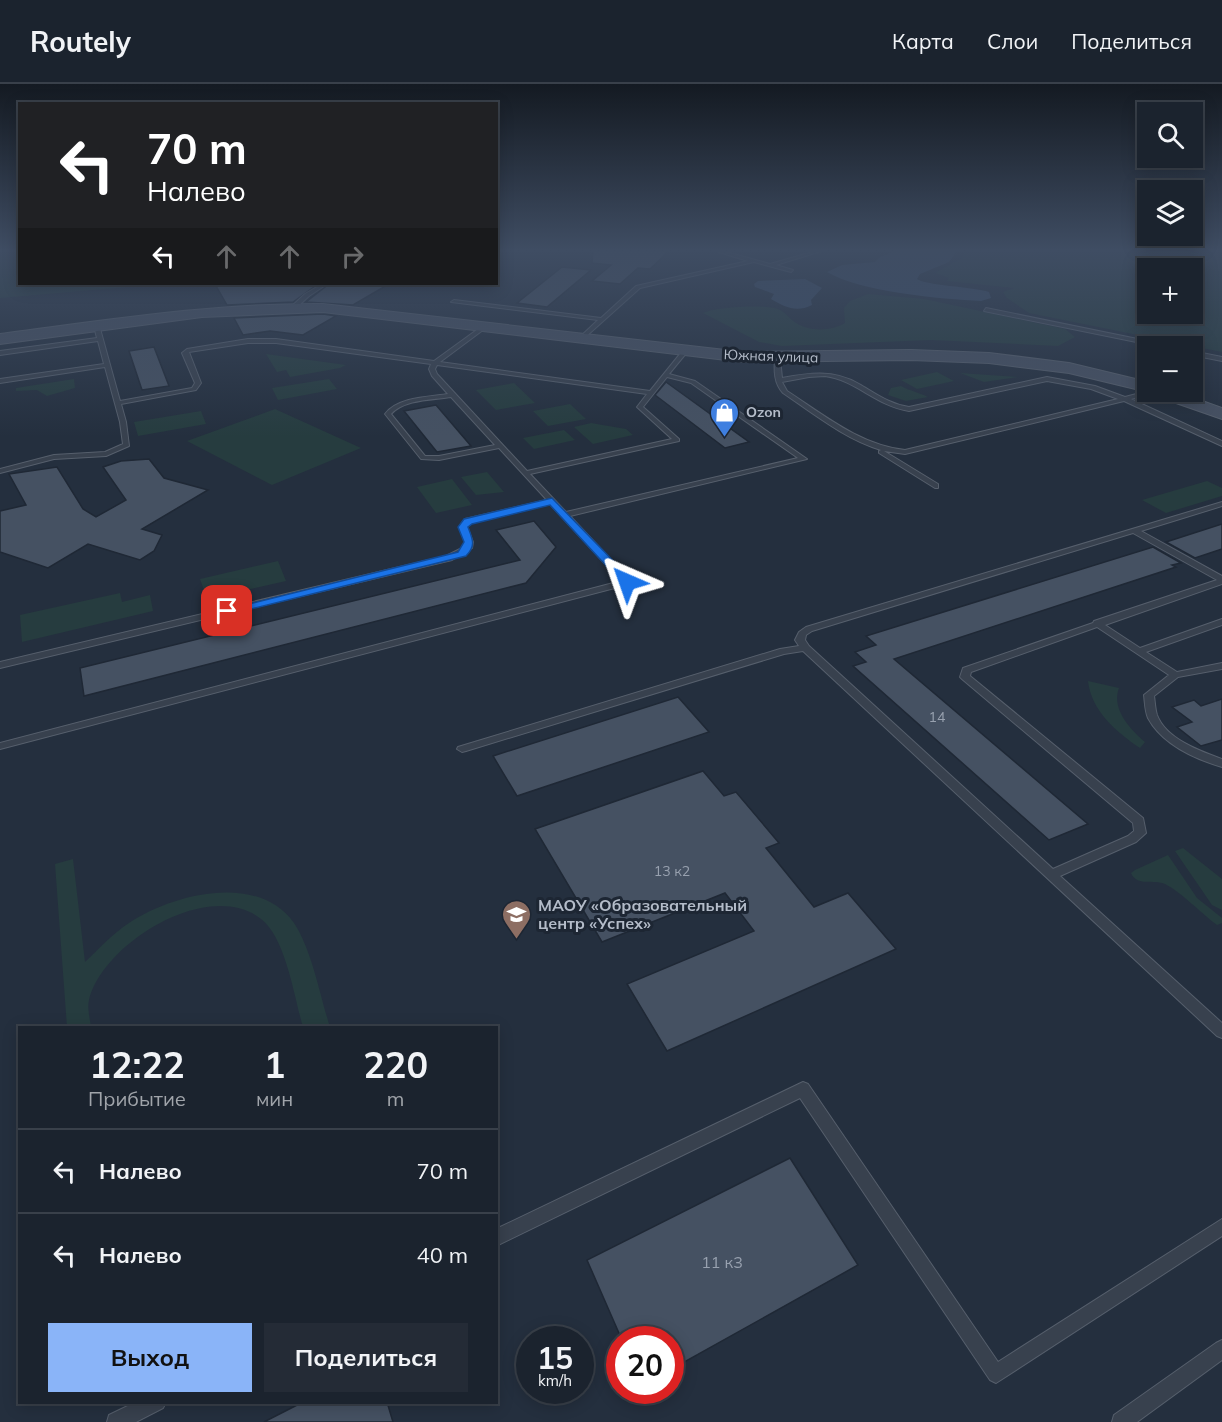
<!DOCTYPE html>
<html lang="ru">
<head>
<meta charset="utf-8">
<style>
  body { margin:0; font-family:Mulish,sans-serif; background:#242b36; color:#f1f3f6; height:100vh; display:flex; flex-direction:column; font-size:22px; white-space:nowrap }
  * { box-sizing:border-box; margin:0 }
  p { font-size:20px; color:#a0a4aa }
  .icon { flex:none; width:33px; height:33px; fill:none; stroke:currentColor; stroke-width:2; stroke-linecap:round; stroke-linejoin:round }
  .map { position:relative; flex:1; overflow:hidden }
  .side { position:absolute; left:18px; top:942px; width:480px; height:378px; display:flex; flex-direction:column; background:#1b232e; border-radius:0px; box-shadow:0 3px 15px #0003,0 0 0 2px #39404a }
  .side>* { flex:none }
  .top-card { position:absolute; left:18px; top:18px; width:480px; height:183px; border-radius:0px; box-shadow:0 3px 15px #0003,0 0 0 2px #39404a; background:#202124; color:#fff; overflow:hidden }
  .fabs { position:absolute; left:1137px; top:18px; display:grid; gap:12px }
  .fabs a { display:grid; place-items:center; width:66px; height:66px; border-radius:0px; background:#1b232e; box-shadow:0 3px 15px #0003,0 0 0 2px #39404a; font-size:30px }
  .speed { position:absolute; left:516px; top:1242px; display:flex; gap:12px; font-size:30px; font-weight:700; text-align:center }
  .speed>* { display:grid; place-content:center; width:78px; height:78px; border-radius:50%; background:#1b232e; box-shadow:0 3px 15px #0003,0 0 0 2px #39404a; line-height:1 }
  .speed small { font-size:15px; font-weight:400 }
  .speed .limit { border:9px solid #d22; background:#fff; color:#111 }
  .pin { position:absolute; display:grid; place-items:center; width:51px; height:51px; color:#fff; margin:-26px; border-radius:12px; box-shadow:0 3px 9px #0006 }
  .me { position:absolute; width:66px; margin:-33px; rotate:317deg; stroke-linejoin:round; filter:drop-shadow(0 0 4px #0008) }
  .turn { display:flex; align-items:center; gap:21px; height:126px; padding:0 30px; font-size:27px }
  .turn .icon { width:78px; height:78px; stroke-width:2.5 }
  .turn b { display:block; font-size:42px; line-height:51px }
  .lanes { display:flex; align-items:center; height:57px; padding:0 30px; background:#0003; justify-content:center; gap:30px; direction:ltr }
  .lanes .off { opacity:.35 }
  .eta { display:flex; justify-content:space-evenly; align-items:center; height:102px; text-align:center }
  .eta b { font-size:36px; font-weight:700; line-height:42px }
  .button { display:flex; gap:12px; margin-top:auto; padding:12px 30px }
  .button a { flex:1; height:69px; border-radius:0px; background:#8ab4f8; color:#111; font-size:24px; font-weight:700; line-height:69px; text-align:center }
  .button a+a { background:#242b36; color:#f1f3f6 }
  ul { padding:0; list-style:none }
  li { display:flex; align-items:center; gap:18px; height:84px; padding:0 30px; border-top:2px solid #39404a }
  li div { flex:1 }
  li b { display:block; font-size:22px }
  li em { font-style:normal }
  header { display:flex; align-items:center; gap:36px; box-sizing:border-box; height:84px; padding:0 30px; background:#1b232e; border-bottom:2px solid #39404a }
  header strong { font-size:28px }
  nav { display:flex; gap:33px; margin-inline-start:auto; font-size:21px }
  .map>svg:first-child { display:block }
  .green { fill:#263c3f; fill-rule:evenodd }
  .water { fill:#394c67 }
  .building { fill:#455162; stroke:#1f2835; stroke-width:1.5 }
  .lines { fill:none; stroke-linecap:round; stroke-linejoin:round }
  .lane-casing { stroke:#565f6c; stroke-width:2 }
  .secondary-casing { stroke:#565f6c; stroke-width:2 }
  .lane { fill:#38414e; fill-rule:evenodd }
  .secondary { fill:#465061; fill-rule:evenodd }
  .route { fill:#1a73e8; stroke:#114b97; stroke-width:1.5 }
  .labels { text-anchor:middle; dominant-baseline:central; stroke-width:6; stroke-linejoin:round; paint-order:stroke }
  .far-street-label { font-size:14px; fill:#b4bcc9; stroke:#1d2633 }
  .far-poi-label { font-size:14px; font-weight:bold; fill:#b4bcc9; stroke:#1d2633; text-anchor:start }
  .number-label { font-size:14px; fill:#98a1af }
  .poi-label { font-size:16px; font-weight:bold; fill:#b4bcc9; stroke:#1d2633; text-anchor:start }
  .near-number-label { font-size:16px; fill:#98a1af }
</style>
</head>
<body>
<header>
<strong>Routely</strong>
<nav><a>Карта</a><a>Слои</a><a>Поделиться</a></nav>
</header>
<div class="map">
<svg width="1222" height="1338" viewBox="0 0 1222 1338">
  <rect width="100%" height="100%" fill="#242f3e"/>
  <!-- green -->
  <path class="green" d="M0 166H19L20 200H163L0 214Z
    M967 166H1222V268L1029 229 1007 214 1003 208 1014 204 947 197 949 194 935 189 962 174ZM1148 184H1192V230H1148Z
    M868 210 924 215 1065 245 1075 253 1058 262 931 256 782 262 759 258 703 229C715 223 765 220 778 225 786 228 789 235 796 239 810 248 832 247 845 239L844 224 850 217Z
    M266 270 346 281 340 284 290 293 286 286 277 288Z
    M937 288 954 297 917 305 901 296Z
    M960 289 1018 293 984 298Z
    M74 295 75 304 47 312 37 306 16 307V304Z
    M329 295 337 305 278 316 272 304Z
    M514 299 535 319 496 326 476 306Z
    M901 302C910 307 918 308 928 313L906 317 888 311 891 304Z
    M570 320 586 335 548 342 533 327Z
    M275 325 361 364 272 401 187 357Z
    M201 327 206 340 138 352 134 338Z
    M591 339 626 345 633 351 593 360 574 343Z
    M564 346 575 356 534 365 523 354Z
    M487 388 504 408 476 411 461 393Z
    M452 395 472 421 436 429 417 403Z
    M1207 397 1222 404V412L1166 429 1142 416Z
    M278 477 286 497 207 515 200 495Z
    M120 509 122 518 150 511 153 527 22 558 20 531Z
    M1088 597 1119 604C1111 625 1130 645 1145 658L1140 664C1116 648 1091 626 1088 597Z
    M1183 764 1222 795V826L1212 821 1175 767Z
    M1168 771 1197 814 1222 834V839L1217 841C1202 830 1181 808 1165 800 1154 795 1137 803 1131 789L1135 786Z
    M73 775 85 878C99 865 112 850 129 839 172 810 258 788 294 839 312 866 320 912 330 943H303C294 913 286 854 261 835 209 794 103 859 89 916 87 924 90 935 91 943H67L55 780Z"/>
  <!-- water -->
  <path class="water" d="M899 166H958L949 178 920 190 917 195C923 201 974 203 989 208L991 214 981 217C941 215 861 208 827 188L842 181 875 178 880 173Z
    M805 195 822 204 811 216 812 221C796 229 785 223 771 215L774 210 755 203 754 200 758 197Z"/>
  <!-- building -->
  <path class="building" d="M593 166H658L668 168 650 185 638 184 620 200 592 197 611 181 592 179Z
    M562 183 591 186 547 223 517 219Z
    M215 200H318L293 218 227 221Z
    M329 200H389L353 221 306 218Z
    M323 230 336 232 303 251 270 247 243 251 234 234Z
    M154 263 169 302 142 306 129 267Z
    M666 298 749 358 725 364 655 311Z
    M436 321 471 362 437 368 404 327Z
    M149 375 164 394 208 406 142 445 162 451 154 467 140 476 88 460 48 484 0 468V427L26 421 9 390 57 383 83 425 96 433 126 416 103 383 121 377Z
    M534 437 556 463 526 499 84 612 80 584 520 476 496 446Z
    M1222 440V465L1195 474 1166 458Z
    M1153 463 1181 479 1172 481 1176 483 894 575 1088 740 1049 756 853 582 866 578 855 568 876 561 866 552Z
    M678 613 709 648 517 712 493 672Z
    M1222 615V656L1201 662 1177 643 1192 638 1172 623 1194 616 1201 622Z
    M703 687 724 712 736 708 779 759 766 764 814 823 848 809 896 865 667 967 627 900 754 847 725 809 602 858 535 745Z
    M790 1074 858 1181 670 1286V1256H622L587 1176Z
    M303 1318H387L393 1338H264Z"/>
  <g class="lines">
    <defs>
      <path id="lane" d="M712 166H719L770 180 819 166H825L776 181 793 186 791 188 754 178 640 204 582 256 579 254 580 253 598 236 451 218 454 216 601 234 636 202 748 177Z
        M322 200H327L309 212 296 224H292V222L305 210Z
        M986 224 1162 260 1165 262H1156L984 227Z
        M485 240 487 243 440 278 650 307 684 265H688V267L669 290 695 297 807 375 570 432 630 496V500L0 665V659L621 497 550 420 471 439 467 443 473 458 472 464 452 476 0 584V578L446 472 464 463 465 458 459 443 465 435 547 416 499 364 439 376 421 375 385 330C398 313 428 313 448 310L432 292 429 285 431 280 276 259H248L189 268 201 299 196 306 121 320 126 338 129 362 106 372 54 375 0 389V385L54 371 105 368 123 360 120 338 105 283 0 299V295L104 280 98 257 0 271V267L97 254 94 242 99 241 120 317 192 304 195 299 182 269 187 265 248 255H276L434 277ZM437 281 647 310 637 323 672 355 527 387 437 290 435 285ZM667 293 691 299 798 374 566 428 530 390 679 357V355L643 323ZM451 313 495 361 439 372H425L391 330C405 315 433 316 451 313Z
        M1192 267 1222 273V277L1192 271Z
        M775 273 780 274 782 294C809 289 833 285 859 300 875 309 889 320 909 323L1047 293 1095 302 1125 313 1148 307 1156 308 1155 309 1131 315 1222 357V362L1124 317 905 370 884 367 938 400V404H935L879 369V367L881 366C845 355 814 330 783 309 774 299 774 287 775 273ZM825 292C856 296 876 322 909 327L1047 297 1091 305 1118 315 905 366C860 361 824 331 787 307L782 298 809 293Z
        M1222 418V422L1141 447 1222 492V500L1105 541 1140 564 1222 535V541L1146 568 1177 588 1222 579V585L1178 593 1154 612C1155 618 1155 625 1157 631 1166 655 1200 667 1222 675V683C1195 675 1162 660 1148 634 1145 627 1145 619 1144 611L1169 591 1097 543 971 588 970 592 1143 734 1146 749 1136 758 1060 792 1222 939V954L1217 952 803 567 784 570 466 667 462 668 457 665 458 663 780 565 799 562 795 556 799 548 806 543ZM1133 449 1217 496 1094 537 1093 539 963 584 960 593 962 595 1133 739 1134 747 1128 752 1053 785 809 562 805 556 806 551 812 547Z
        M803 998 808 1000 998 1278 1222 1135V1152L996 1299 990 1296 800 1014 496 1162V1145Z
        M1222 1256V1276L1137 1338H1112L1114 1331 1216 1259Z
        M136 1318H166L163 1324 136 1338H107L109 1331Z"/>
      <path id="secondary" d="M323 220 743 268 911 266 989 269 1069 279 1148 298V308H1151H1148L1069 289 989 279 911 276 743 278 323 228 202 233 0 260V250C108 236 214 219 323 220Z
        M1153 308H1177L1222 324V335L1156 312Z"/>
    </defs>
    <!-- lane casing -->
    <use href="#lane" class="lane-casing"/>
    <!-- secondary casing -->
    <use href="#secondary" class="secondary-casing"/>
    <!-- lane -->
    <use href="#lane" class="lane"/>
    <!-- secondary -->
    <use href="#secondary" class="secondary"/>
  </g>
  <!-- sky -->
  <linearGradient id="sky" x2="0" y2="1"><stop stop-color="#141a22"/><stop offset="0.47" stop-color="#3f4d63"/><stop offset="1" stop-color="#3f4d63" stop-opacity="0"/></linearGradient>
  <rect width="1222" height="353" fill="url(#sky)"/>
  <!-- route -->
  <path class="route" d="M552 414 631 495V500H623L550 421 472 440 468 443C473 456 476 462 466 472L227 531 221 527 458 468 464 458 458 443 464 435Z"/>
  <!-- icons -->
  <defs>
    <symbol id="shop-pin" viewBox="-11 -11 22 30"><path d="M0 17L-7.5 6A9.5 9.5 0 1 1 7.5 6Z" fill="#3f7fe0" stroke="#1d2633"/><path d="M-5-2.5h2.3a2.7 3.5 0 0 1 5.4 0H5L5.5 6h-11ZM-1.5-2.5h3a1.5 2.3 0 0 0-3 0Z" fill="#fff"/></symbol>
    <symbol id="school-pin" viewBox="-11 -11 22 30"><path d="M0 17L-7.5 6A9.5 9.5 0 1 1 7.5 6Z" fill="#8d6e63" stroke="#1d2633"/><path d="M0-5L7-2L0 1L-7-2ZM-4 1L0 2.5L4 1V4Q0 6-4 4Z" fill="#fff"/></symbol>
  </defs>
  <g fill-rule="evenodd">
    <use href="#shop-pin" x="708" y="312" width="33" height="45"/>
    <use href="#school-pin" x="500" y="814" width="33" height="45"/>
  </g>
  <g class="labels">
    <!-- far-street labels -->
    <g class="far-street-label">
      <text transform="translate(771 272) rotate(2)">Южная улица</text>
    </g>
    <!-- far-poi labels -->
    <g class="far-poi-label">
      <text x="746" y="328">Ozon</text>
    </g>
    <!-- number labels -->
    <g class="number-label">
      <text x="937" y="633">14</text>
      <text x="672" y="787">13 к2</text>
    </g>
    <!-- poi labels -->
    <g class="poi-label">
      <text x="538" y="821">МАОУ «Образовательный<tspan x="538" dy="18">центр «Успех»</tspan></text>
    </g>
    <!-- near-number labels -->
    <g class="near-number-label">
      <text x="722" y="1178">11 к3</text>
    </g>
  </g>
</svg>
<div class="fabs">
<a><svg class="icon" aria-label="search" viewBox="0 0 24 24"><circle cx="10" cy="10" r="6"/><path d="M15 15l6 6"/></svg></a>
<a><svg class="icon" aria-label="layers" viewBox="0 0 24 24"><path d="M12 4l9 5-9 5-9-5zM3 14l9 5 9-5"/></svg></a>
<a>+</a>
<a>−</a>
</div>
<div class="speed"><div>15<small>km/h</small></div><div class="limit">20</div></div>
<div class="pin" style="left:227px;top:527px;background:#d93025"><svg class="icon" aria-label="arrive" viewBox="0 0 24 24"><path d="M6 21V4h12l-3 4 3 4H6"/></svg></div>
<svg class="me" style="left:627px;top:498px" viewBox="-20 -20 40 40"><path d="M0-17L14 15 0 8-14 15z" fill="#1a73e8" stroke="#fff" stroke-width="4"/></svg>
<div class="top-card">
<div class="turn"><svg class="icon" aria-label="left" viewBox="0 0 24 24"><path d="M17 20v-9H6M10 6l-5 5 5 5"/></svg><div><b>70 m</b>Налево</div></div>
<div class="lanes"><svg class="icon" aria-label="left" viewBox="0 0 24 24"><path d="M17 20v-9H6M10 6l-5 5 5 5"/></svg><svg class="icon off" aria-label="ahead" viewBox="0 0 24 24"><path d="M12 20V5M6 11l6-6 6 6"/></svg><svg class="icon off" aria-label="ahead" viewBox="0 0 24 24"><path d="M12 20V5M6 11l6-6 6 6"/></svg><svg class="icon off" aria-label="right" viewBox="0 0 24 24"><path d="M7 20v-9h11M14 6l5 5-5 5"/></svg></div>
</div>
<section class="side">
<div class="eta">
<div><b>12:22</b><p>Прибытие</p></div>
<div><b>1</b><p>мин</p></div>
<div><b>220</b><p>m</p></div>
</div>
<ul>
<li><svg class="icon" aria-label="left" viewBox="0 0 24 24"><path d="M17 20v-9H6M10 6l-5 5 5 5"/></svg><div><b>Налево</b></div><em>70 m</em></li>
<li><svg class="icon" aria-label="left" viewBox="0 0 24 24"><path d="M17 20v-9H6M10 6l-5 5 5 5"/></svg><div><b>Налево</b></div><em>40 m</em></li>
</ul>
<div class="button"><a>Выход</a><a>Поделиться</a></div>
</section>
</div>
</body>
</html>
